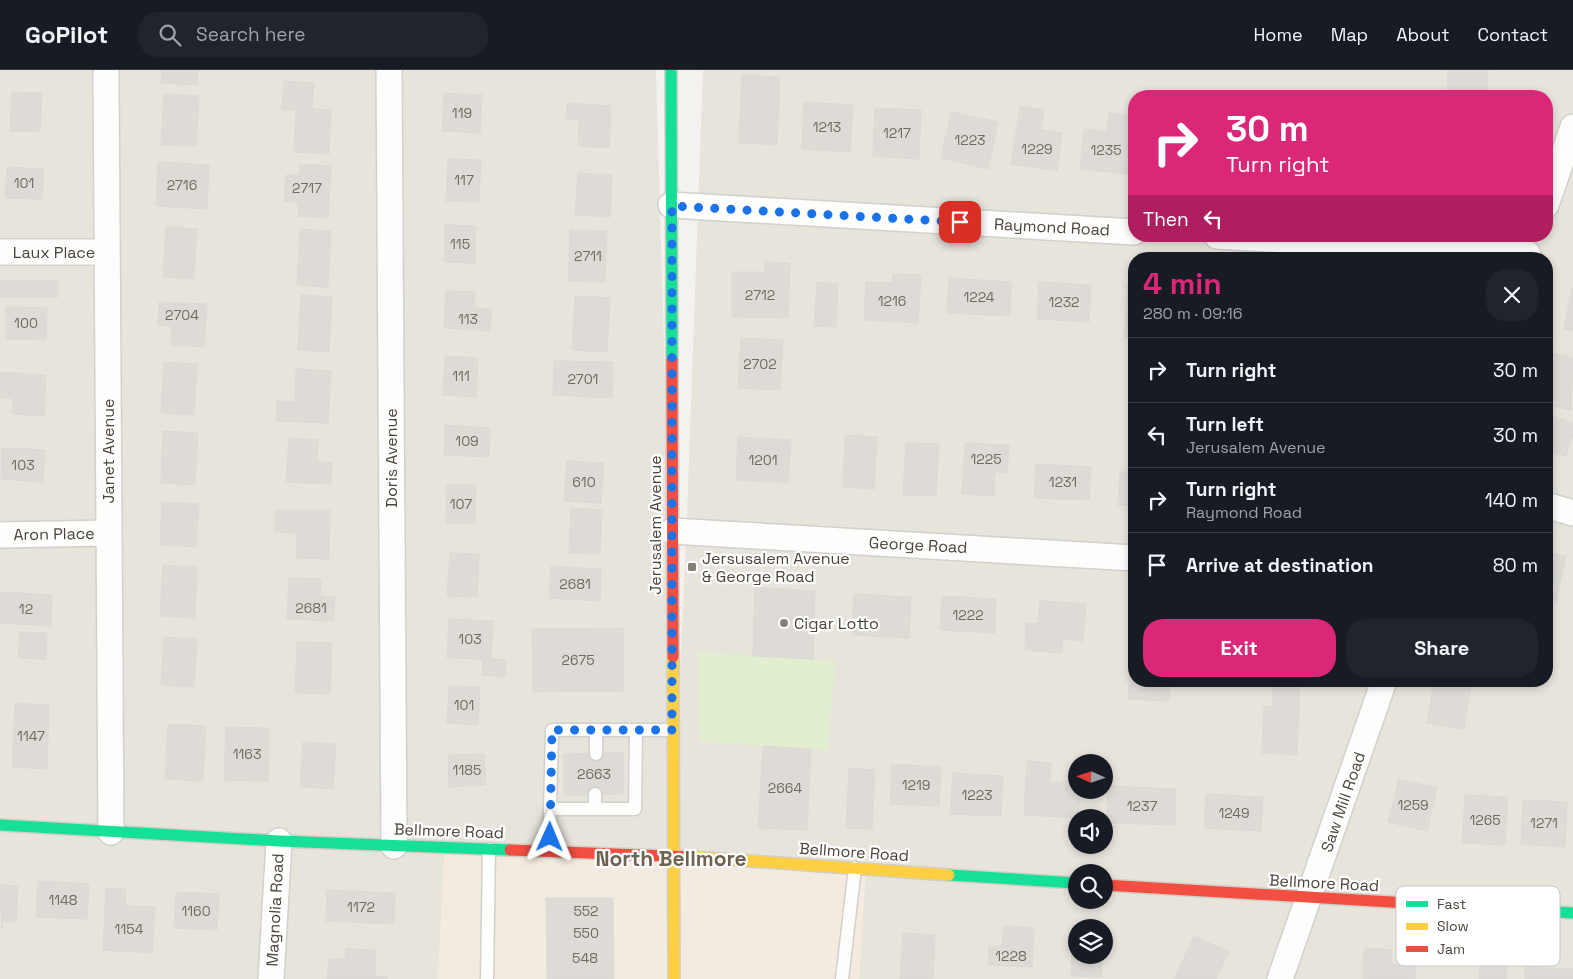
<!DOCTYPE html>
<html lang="en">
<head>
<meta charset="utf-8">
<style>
  body { margin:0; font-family:"Space Grotesk",sans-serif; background:#20242c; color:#f1f3f6; height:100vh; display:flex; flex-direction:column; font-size:19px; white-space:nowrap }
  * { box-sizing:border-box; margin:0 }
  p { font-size:16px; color:#9ea1a6 }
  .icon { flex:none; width:28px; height:28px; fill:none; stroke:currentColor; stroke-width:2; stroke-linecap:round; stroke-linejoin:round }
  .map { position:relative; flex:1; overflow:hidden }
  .panel { position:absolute; left:1128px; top:182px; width:425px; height:435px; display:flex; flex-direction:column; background:#171b24; border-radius:20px; box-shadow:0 2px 8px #0003 }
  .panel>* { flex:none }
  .hud { position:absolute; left:1128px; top:20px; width:425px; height:152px; border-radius:20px; box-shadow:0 2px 8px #0003; background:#db2777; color:#fff; overflow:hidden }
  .needle { width:32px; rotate:273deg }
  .buttons { position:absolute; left:1068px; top:684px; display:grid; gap:10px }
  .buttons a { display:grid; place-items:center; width:45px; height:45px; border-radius:50%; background:#171b24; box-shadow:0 2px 8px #0003; font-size:25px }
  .pin { position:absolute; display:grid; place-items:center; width:42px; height:42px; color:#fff; margin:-21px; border-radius:10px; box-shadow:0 2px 8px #0006 }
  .me { position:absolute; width:55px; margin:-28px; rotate:1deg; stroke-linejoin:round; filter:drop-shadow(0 0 4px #0008) }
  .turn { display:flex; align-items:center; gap:18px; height:105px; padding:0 15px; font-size:22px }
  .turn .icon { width:65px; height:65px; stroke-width:2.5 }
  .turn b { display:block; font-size:35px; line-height:42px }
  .then { display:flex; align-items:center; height:48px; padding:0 15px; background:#0003; gap:10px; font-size:19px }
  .round { display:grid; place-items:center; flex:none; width:52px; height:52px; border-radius:20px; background:#20242c }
  .head { display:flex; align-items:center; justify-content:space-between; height:85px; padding:0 15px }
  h1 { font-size:30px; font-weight:700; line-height:38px; color:#db2777 }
  .button { display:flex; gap:10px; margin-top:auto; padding:10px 15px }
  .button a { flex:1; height:58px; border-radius:20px; background:#db2777; color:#fff; font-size:20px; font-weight:700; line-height:58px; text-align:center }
  .button a+a { background:#20242c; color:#f1f3f6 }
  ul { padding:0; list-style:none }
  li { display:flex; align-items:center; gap:15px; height:65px; padding:0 15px; border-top:1px solid #363941 }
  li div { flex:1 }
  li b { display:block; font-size:19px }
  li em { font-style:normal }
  header { display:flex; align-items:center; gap:30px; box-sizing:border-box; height:70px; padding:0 25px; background:#171b24; border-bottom:1px solid #363941 }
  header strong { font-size:24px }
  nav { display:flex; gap:28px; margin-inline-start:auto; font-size:18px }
  .search { width:350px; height:45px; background:#20242c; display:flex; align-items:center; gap:12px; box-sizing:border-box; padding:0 18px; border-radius:20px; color:#9ea1a6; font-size:19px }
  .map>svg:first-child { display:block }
  .residential { fill:#e7e4dc; fill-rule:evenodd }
  .commercial { fill:#f3ebdf }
  .green { fill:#e1eecf }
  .building { fill:#dedbd6; stroke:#dcd9d4 }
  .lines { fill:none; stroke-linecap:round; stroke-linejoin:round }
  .lane-casing { stroke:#d2d0cb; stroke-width:15 }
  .street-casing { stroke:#d2d0cb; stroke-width:28 }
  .fast-casing { stroke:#d3cfc5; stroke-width:14 }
  .slow-casing { stroke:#d3cfc5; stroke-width:14 }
  .jam-casing { stroke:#d3cfc5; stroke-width:14 }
  .lane { stroke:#fdfdfc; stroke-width:12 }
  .street { stroke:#fdfdfc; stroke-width:25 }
  .fast { stroke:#16e098; stroke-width:11 }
  .slow { stroke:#ffcf43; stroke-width:11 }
  .jam { stroke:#f24e42; stroke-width:11 }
  .route { stroke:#1a73e8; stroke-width:9; stroke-dasharray:0 16.2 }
  .poi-dot { fill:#868178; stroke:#fff; stroke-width:2 }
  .labels { text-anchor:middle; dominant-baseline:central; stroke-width:4.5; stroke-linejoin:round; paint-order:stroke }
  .number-label { font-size:14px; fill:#706a61 }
  .street-label { font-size:16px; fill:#4b4439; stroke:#fff }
  .poi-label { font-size:16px; fill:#4b4439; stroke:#fff; text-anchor:start }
  .district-label { font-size:21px; font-weight:bold; fill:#6e6250; stroke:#fff }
  .key { fill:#fff; stroke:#c9c7c4; stroke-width:1 }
  .key-label { font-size:14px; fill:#4b4439 }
</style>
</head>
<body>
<header>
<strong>GoPilot</strong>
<div class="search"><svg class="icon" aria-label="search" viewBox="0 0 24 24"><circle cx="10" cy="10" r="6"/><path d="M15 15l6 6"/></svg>Search here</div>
<nav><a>Home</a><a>Map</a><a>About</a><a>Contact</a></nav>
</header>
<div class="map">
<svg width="1573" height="909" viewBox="0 0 1573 909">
  <rect width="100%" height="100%" fill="#f4f2ee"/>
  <!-- residential -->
  <path class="residential" d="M0 0H656L676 685 686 473 703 0H1573V909H859L866 798 445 772 438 909H0ZM1134 26H1546V166H1134ZM1134 189H1546V611H1134ZM1076 692H1104V720H1076ZM1076 748H1104V775H1076ZM1076 802H1104V830H1076ZM1076 858H1104V885H1076Z"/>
  <!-- commercial -->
  <path class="commercial" d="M445 772 866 797 859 909H438Z"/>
  <!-- green -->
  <path class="green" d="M698 582 835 591 828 680 699 672Z"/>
  <!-- building -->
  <path class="building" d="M162 0H198L197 15 161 13Z
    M1448 0H1488L1487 26H1447Z
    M742 5 780 7 777 75 739 73Z
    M284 11 314 13 312 39 331 40 329 84 294 82 296 40 282 39Z
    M12 22 42 23 40 62 10 61Z
    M444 23 482 25 480 63 442 61Z
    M164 24 199 26 196 76 161 75Z
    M804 32 853 35 850 82 802 79Z
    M567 33 611 36 609 78 578 76 579 50 566 49Z
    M1020 36 1044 40 1041 60 1062 63 1057 101 1011 94Z
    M875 38 921 40 919 89 873 86Z
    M951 42 998 52 988 99 941 88Z
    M1109 43 1133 46 1127 104 1080 99 1084 59 1107 62Z
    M448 89 481 90 479 132 446 131Z
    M158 92 209 95 207 139 156 136Z
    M300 94 331 96 328 148 298 146 299 132 284 131 286 105H299Z
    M7 97 44 99 42 129 5 128Z
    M578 103 612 105 610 147 575 145Z
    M445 155 476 156 475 193 444 192Z
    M166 157 197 159 194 209 163 207Z
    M300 159 331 161 328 217 297 215Z
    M570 160 607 161 605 212 568 211Z
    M765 192 790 193 788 248 732 247V202H765Z
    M893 204 921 205 918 253 864 250 866 212 892 213Z
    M949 208 1011 212 1010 246 947 243Z
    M0 211H58V227H0Z
    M817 212 838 214 836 257 814 256Z
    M1039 212 1091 215 1089 252 1037 249Z
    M1127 215 1134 216V268L1125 267Z
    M1572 218H1573V261L1564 259Z
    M446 221 475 222 474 238 492 239 490 261 444 258Z
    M301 225 332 227 329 282 298 280Z
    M575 226 610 228 607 282 572 280Z
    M159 232 207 234 204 277 171 275 172 256 158 255Z
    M6 237 47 238 46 270 6 269Z
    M741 268 783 270 780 320 738 318Z
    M1551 283 1573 288 1571 340 1546 334V302Z
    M445 286 478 288 476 327 443 325Z
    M554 291 613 292 612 328 553 325Z
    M164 292 197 294 194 345 161 343Z
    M296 299 331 301 328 353 276 351 277 331 295 332Z
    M0 302 46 305 44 346 12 344 13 328H0Z
    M1546 344 1573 353V365L1566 386 1546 380Z
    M445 355 490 358 489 387 444 385Z
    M163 361 198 363 195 415 161 413Z
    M845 365 877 367 874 419 843 417Z
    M738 367 791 370 788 413 736 410Z
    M289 368 318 370 317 392 332 393 331 414 286 412Z
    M906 373 939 374 936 426 903 425Z
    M965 373 1009 375 1007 403 995 402 994 426 962 424Z
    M2 378 45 380 43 412 1 409Z
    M567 391 604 393 601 433 564 431Z
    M1036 394 1091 397 1089 430 1034 428Z
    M1120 402H1134V436L1118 435Z
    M447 415H476L475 453H446Z
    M162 432 199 434 196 477 160 475Z
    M571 438 602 440 600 484 569 483Z
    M275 440H330L329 489 296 488 297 463 275 462Z
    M1546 482 1566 486 1555 535 1546 534Z
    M450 483 479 484 477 527 447 526Z
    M163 495 197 497 195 548 160 546Z
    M551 496 601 499 600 531 549 528Z
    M289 508 321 509 320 526 335 527 333 551 287 549Z
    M755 517 815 521 813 589 753 586Z
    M0 522 52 525 51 556 0 553Z
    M854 524 911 527 909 568 852 565Z
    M942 526 996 529 995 563 940 560Z
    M1040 531 1086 534 1083 571 1063 569 1062 583 1025 580 1026 553 1038 554Z
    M449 549 493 551 491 589 506 590 505 607 482 605 483 589 447 588Z
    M623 558V621L533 622 532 559Z
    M20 562 47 563 46 589 18 588Z
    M164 567 197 569 194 617 161 615Z
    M297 572 332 573 330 624 295 623Z
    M1131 580H1134V611H1170L1169 631 1128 629Z
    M1434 611H1472L1464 659 1427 653Z
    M1273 615 1300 616 1297 685 1262 683 1264 636 1272 637Z
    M449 616 480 617 478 655 447 653Z
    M15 633 49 635 47 699 12 697Z
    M168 654 206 656 203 711 165 709Z
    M226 657 269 658 268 711 224 710Z
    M303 672 336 674 333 719 300 717Z
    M763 676 811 679 807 760 758 758Z
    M623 683 624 724 564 725V684Z
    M484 684 486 715 449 717 448 685Z
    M1027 691 1051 693 1050 712 1076 713V720H1080L1078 748 1024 745Z
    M892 694 941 697 939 736 890 734Z
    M849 698 875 700 872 759 846 758Z
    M953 703 1003 706 1001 746 950 744Z
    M1399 709 1437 718 1427 761 1388 752Z
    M1108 716 1176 719 1175 755 1107 753Z
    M1206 724 1263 727 1261 761 1204 758Z
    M1465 725 1508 727 1505 775 1462 773Z
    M1523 730 1567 732 1565 777 1521 774Z
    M38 811 89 814 87 849 36 847Z
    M0 815 18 816 16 852H2V859Z
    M106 818 126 819 125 836 155 837 152 883 103 880Z
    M327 820 395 823 394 854 326 851Z
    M176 822 219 824 217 860 174 858Z
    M546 828H613L614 909H547Z
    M1073 855 1103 857 1076 858V885H1102L1101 907 1071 906Z
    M1004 856 1034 858 1032 897 988 895 989 876H1002Z
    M903 863 935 865 933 909H900Z
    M1194 866 1229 882 1216 909H1174Z
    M1364 878 1392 880 1391 894 1416 895 1415 909H1363Z
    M346 879 376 880 375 906 388 907V909H327L329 889H345Z
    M1480 893 1507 895 1506 909H1479Z
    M1525 897 1573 899V909H1525Z"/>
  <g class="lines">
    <defs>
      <path id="lane" d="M596 684V660
        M595 724V739
        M550 739H635L636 660
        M549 781 552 660H672
        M487 909 489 779
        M842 909 855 798"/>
      <path id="street" d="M106 0 111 762
        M389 0 394 776
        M671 135 1134 162
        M1546 135 1573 57
        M1217 166 1528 184
        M0 182H107
        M1546 435 1573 443
        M672 461 1134 488
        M0 465 109 463
        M271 909 279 771
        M1280 909 1384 611"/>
      <path id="fast" d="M671 0 672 290
        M0 755 279 771 510 780
        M949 805 1076 813
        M1408 833 1573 843"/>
      <path id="slow" d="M673 587 674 909
        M693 787 949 805"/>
      <path id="jam" d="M672 290 673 587
        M510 780 693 787
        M1104 815 1408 833"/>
    </defs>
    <!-- lane casing -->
    <use href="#lane" class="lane-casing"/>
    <!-- street casing -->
    <use href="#street" class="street-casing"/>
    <!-- fast casing -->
    <use href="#fast" class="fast-casing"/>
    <!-- slow casing -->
    <use href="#slow" class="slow-casing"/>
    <!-- jam casing -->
    <use href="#jam" class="jam-casing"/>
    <!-- lane -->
    <use href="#lane" class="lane"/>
    <!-- street -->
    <use href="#street" class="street"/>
    <!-- fast -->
    <use href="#fast" class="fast"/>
    <!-- slow -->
    <use href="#slow" class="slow"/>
    <!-- jam -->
    <use href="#jam" class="jam"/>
  </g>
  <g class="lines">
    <!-- route -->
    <path class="route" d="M550 767 552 660H672V136L960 152"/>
  </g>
  <!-- markers -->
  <g class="poi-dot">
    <rect x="687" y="492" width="10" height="10" rx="2.5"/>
    <circle cx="784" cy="553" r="5"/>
  </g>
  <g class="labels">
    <!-- number labels -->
    <g class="number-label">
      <text x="462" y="43">119</text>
      <text x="827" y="57">1213</text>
      <text x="897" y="63">1217</text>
      <text x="970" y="70">1223</text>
      <text x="1037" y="79">1229</text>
      <text x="1106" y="80">1235</text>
      <text x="464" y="110">117</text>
      <text x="24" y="113">101</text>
      <text x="182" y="115">2716</text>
      <text x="307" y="118">2717</text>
      <text x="460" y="174">115</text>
      <text x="588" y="186">2711</text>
      <text x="760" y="225">2712</text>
      <text x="979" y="227">1224</text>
      <text x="892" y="231">1216</text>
      <text x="1064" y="232">1232</text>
      <text x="182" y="245">2704</text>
      <text x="468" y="249">113</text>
      <text x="26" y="253">100</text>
      <text x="760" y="294">2702</text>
      <text x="461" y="306">111</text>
      <text x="583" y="309">2701</text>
      <text x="467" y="371">109</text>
      <text x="986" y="389">1225</text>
      <text x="763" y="390">1201</text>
      <text x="23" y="395">103</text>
      <text x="584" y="412">610</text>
      <text x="1063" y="412">1231</text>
      <text x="461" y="434">107</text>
      <text x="575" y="514">2681</text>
      <text x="311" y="538">2681</text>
      <text x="26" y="539">12</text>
      <text x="968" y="545">1222</text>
      <text x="470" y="569">103</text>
      <text x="578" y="590">2675</text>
      <text x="464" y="635">101</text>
      <text x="31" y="666">1147</text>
      <text x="247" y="684">1163</text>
      <text x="467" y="700">1185</text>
      <text x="594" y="704">2663</text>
      <text x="916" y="715">1219</text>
      <text x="785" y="718">2664</text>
      <text x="977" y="725">1223</text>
      <text x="1413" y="735">1259</text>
      <text x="1142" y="736">1237</text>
      <text x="1234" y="743">1249</text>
      <text x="1485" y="750">1265</text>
      <text x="1544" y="753">1271</text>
      <text x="63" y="830">1148</text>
      <text x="361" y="837">1172</text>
      <text x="196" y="841">1160</text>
      <text x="586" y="841">552</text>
      <text x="129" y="859">1154</text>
      <text x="586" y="863">550</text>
      <text x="1011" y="886">1228</text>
      <text x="585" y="888">548</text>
    </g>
    <!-- street labels -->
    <g class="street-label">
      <text transform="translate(1052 157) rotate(3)">Raymond Road</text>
      <text x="54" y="182">Laux Place</text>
      <text transform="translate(108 381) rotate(-90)">Janet Avenue</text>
      <text transform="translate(391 388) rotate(-90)">Doris Avenue</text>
      <text transform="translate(655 455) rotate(-90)">Jerusalem Avenue</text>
      <text transform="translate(54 464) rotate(-1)">Aron Place</text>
      <text transform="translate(918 475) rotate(3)">George Road</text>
      <text transform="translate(1343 732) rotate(-71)">Saw Mill Road</text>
      <text transform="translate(449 761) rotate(2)">Bellmore Road</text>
      <text transform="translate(854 782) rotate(4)">Bellmore Road</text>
      <text transform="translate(1324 813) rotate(3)">Bellmore Road</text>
      <text transform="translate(275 840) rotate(-87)">Magnolia Road</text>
    </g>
    <!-- poi labels -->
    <g class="poi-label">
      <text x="702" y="488">Jersusalem Avenue<tspan x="702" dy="18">&amp; George Road</tspan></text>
      <text x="794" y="553">Cigar Lotto</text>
    </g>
    <!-- district labels -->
    <g class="district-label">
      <text x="671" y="788">North Bellmore</text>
    </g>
  </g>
  <!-- legend -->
  <rect x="1396" y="816" width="164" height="80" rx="8" class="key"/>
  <rect x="1406" y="831" width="22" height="6" fill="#16e098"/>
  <rect x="1406" y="853" width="22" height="7" fill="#ffcf43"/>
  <rect x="1406" y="876" width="22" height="6" fill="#f24e42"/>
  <g class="key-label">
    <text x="1437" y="839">Fast</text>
    <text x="1437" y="861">Slow</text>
    <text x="1437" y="884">Jam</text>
  </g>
</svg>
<div class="buttons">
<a><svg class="needle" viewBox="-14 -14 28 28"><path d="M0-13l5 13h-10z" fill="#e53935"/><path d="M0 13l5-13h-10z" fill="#9ea1a6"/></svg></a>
<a><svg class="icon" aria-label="sound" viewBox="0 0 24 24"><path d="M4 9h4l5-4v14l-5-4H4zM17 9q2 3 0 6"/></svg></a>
<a><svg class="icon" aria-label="search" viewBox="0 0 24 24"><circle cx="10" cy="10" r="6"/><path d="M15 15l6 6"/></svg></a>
<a><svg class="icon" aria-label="layers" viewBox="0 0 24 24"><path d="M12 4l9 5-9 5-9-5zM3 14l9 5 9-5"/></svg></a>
</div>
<div class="pin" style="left:960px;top:152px;background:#d93025"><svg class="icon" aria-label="arrive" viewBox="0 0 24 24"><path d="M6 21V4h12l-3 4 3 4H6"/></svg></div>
<svg class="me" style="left:550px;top:767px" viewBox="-20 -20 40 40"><path d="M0-17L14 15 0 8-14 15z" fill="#1a73e8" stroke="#fff" stroke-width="4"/></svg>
<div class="hud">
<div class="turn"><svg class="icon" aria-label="right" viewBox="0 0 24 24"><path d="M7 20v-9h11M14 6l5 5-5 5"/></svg><div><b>30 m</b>Turn right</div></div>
<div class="then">Then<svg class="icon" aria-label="left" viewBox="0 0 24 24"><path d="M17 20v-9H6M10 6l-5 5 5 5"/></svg></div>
</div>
<section class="panel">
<div class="head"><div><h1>4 min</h1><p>280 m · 09:16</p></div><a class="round"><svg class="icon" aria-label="close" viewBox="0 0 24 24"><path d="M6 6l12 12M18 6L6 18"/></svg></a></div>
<ul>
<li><svg class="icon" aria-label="right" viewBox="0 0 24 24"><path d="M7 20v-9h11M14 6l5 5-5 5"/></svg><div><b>Turn right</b></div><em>30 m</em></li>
<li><svg class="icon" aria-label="left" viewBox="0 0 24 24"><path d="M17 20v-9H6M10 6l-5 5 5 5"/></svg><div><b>Turn left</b><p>Jerusalem Avenue</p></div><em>30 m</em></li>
<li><svg class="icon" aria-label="right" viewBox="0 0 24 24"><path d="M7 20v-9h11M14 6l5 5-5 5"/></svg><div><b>Turn right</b><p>Raymond Road</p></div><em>140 m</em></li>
<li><svg class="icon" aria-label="arrive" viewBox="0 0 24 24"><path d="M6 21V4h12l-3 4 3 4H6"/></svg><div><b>Arrive at destination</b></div><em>80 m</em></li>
</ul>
<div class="button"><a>Exit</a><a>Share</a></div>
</section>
</div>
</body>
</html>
